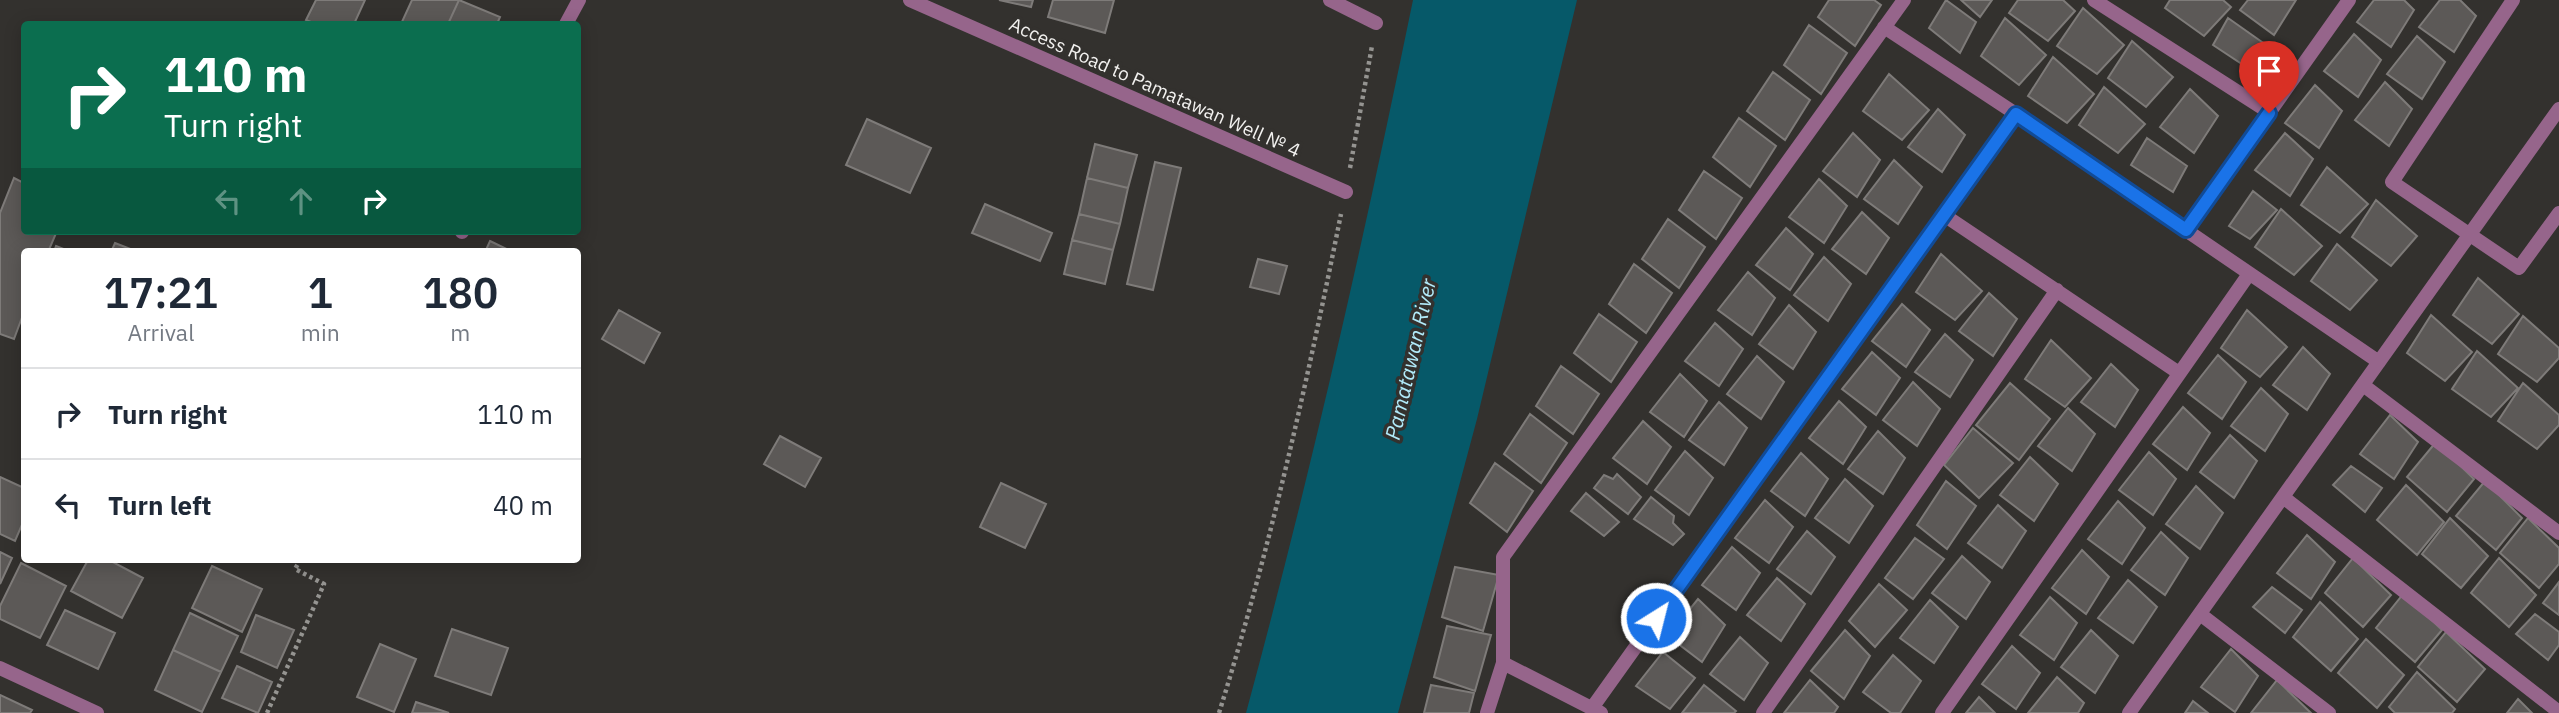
<!DOCTYPE html>
<html lang="en">
<head>
<meta charset="utf-8">
<style>
  body { margin:0; font-family:"IBM Plex Sans",sans-serif; background:#f6f6f7; color:#1f2937; height:100vh; display:flex; flex-direction:column; font-size:26px; white-space:nowrap }
  * { box-sizing:border-box; margin:0 }
  p { font-size:23px; color:#747a83 }
  .icon { flex:none; width:38px; height:38px; fill:none; stroke:currentColor; stroke-width:2; stroke-linecap:round; stroke-linejoin:round }
  .map { position:relative; flex:1; overflow:hidden }
  .details { position:absolute; left:21px; top:248px; width:560px; height:315px; display:flex; flex-direction:column; background:#fff; border-radius:7px; box-shadow:0 4px 18px #0003 }
  .details>* { flex:none }
  .top-card { position:absolute; left:21px; top:21px; width:560px; height:214px; border-radius:7px; box-shadow:0 4px 18px #0003; background:#0b6e4f; color:#fff; overflow:hidden }
  .pin { position:absolute; display:grid; place-items:center; width:60px; height:60px; color:#fff; margin:-72px -30px; border-radius:50% 50% 50% 0; rotate:-45deg; box-shadow:0 0 7px #0007 }
  .pin .icon { rotate:45deg }
  .me { position:absolute; width:77px; margin:-38px; rotate:36deg; stroke-linejoin:round; filter:drop-shadow(0 0 5px #0008) }
  .turn { display:flex; align-items:center; gap:24px; height:147px; padding:0 28px; font-size:32px }
  .turn .icon { width:91px; height:91px; stroke-width:2.5 }
  .turn b { display:block; font-size:49px; line-height:60px }
  .lanes { display:flex; align-items:center; height:66px; padding:0 28px; background:#0003; justify-content:center; gap:35px; direction:ltr }
  .lanes .off { opacity:.35 }
  .eta { display:flex; justify-content:space-evenly; align-items:center; height:119px; text-align:center }
  .eta b { font-size:42px; font-weight:600; line-height:49px }
  ul { padding:0; list-style:none }
  li { display:flex; align-items:center; gap:21px; height:91px; padding:0 28px; border-top:2px solid #e0e1e3 }
  li div { flex:1 }
  li b { display:block; font-size:26px }
  li em { font-style:normal }
  .map>svg:first-child { display:block }
  .water { fill:#065969 }
  .building { fill:#5c5957; stroke:#7e7b79; stroke-width:2 }
  .lines { fill:none; stroke-linecap:round; stroke-linejoin:round }
  .path { stroke:#959491; stroke-width:4.5; stroke-dasharray:3.5 3.5; stroke-linecap:butt }
  .lane { stroke:#96658b; stroke-width:14 }
  .street { stroke:#96658b; stroke-width:14 }
  .route-casing { stroke:#114b97; stroke-width:18 }
  .route { stroke:#1a73e8; stroke-width:12 }
  .labels { text-anchor:middle; dominant-baseline:central; stroke-width:7; stroke-linejoin:round; paint-order:stroke }
  .street-label { font-size:19px; fill:#f2f1ef; stroke:#33312e }
  .water-label { font-size:21px; font-style:italic; fill:#b1eaf9; stroke:#33312e }
</style>
</head>
<body>
<div class="map">
<svg width="2559" height="713" viewBox="0 0 2559 713">
  <rect width="100%" height="100%" fill="#33312e"/>
  <!-- water -->
  <path class="water" d="M1413 0H1577L1477 419 1398 713H1246C1310 477 1364 239 1413 0Z"/>
  <!-- building -->
  <path class="building" d="M316 0H365L354 24H316L306 20Z
    M412 0H459L448 24H401Z
    M459 0 500 17 497 24H448Z
    M999 0H1033L1031 7Z
    M1053 0H1114L1105 33 1048 17Z
    M1829 0H1874L1881 5 1855 46 1818 17Z
    M1946 0 1976 22 1960 53 1929 28Z
    M1961 0H1992L1980 17Z
    M2018 0H2063L2075 11 2048 41 2009 13Z
    M2170 0H2223L2231 7 2204 36 2165 8Z
    M2248 0H2296L2274 35 2240 10Z
    M2374 0H2404L2414 10 2391 47 2357 22Z
    M2440 0H2460L2476 16 2454 52 2419 27Z
    M2083 8 2124 45 2097 74 2057 46Z
    M2005 18 2046 55 2019 85 1981 56Z
    M2228 18 2269 47 2254 72 2213 45Z
    M1809 25 1847 53 1821 94 1784 65Z
    M2354 34 2381 60 2358 97 2324 71Z
    M2417 36 2445 62 2422 99 2387 74Z
    M2132 41 2173 77 2146 107 2108 78Z
    M2053 57 2094 94 2067 123 2028 96Z
    M1773 72 1810 100 1785 140 1747 111Z
    M1889 74 1929 110 1902 140 1863 111Z
    M2385 82 2412 109 2389 146 2355 120Z
    M2315 85 2342 111 2319 148 2285 123Z
    M2104 87 2145 124 2118 153 2079 125Z
    M2190 89 2218 116 2194 153 2160 127Z
    M1938 109 1965 135 1942 172 1908 147Z
    M1739 118 1776 146 1750 187 1713 157Z
    M867 119 931 148 910 193 846 165Z
    M1853 133 1880 160 1857 197 1823 171Z
    M2285 133 2313 159 2290 196 2255 170Z
    M2147 138 2187 166 2173 192 2131 165Z
    M1095 144 1137 155 1128 188 1087 178Z
    M1894 160 1922 187 1898 224 1864 199Z
    M1155 162 1181 168 1153 290 1127 284Z
    M2327 167 2368 204 2340 233 2301 205Z
    M1704 171 1742 198 1716 239 1679 210Z
    M14 178 24 183V231H57L48 252H24V312L14 339 0 334V213Z
    M1087 178 1128 188 1120 224 1079 214Z
    M1819 179 1847 206 1824 243 1789 217Z
    M2253 191 2277 210 2250 239 2229 226Z
    M2376 200 2417 236 2391 266 2352 237Z
    M985 204 1052 233 1040 261 972 233Z
    M2281 209 2322 246 2294 275 2255 247Z
    M1862 212 1889 238 1866 274 1832 249Z
    M1079 214 1120 224 1113 250 1072 240Z
    M1668 219 1705 247 1679 288 1642 259Z
    M1786 228 1813 254 1790 290 1756 265Z
    M1072 240 1113 250 1105 284 1064 274Z
    M490 241 513 252H485Z
    M115 243 138 252H111Z
    M2337 244 2377 280 2350 310 2311 281Z
    M56 246 71 252H54Z
    M1941 254 1982 291 1955 320 1916 292Z
    M1824 257 1851 284 1828 321 1794 295Z
    M1258 259 1287 266 1279 294 1250 287Z
    M1634 264 1672 293 1646 333 1609 304Z
    M1748 272 1775 298 1752 335 1718 310Z
    M2478 278 2519 314 2492 344 2453 315Z
    M1989 293 2017 319 1993 356 1959 331Z
    M1902 304 1930 330 1906 367 1872 341Z
    M1789 305 1816 332 1793 369 1759 344Z
    M619 310 660 333 644 363 602 339Z
    M2247 310 2287 347 2260 377 2221 348Z
    M1599 314 1637 342 1611 382 1574 353Z
    M2431 315 2472 352 2445 381 2407 353Z
    M2523 316 2559 348V358L2537 382 2498 354Z
    M1715 323 1743 349 1719 386 1685 361Z
    M1945 334 1973 360 1950 397 1915 372Z
    M2051 340 2091 378 2065 407 2025 379Z
    M2303 347 2330 374 2307 410 2273 385Z
    M2477 351 2518 388 2491 417 2452 389Z
    M1872 352 1900 378 1876 415 1842 389Z
    M2218 355 2246 382 2222 419 2188 393Z
    M1757 356 1784 382 1761 419 1727 394Z
    M2111 364 2138 390 2115 427 2081 402Z
    M1561 366 1599 394 1573 434 1536 406Z
    M1680 374 1707 401 1684 437 1650 412Z
    M1913 382 1940 409 1917 446 1883 420Z
    M2010 383 2050 419 2019 460 1976 425Z
    M2523 383 2559 415V425L2537 449 2498 421Z
    M2261 388 2288 414 2265 451 2231 426Z
    M1839 401 1866 427 1843 464 1809 438Z
    M1719 402 1747 428 1724 465 1689 440Z
    M2183 407 2210 433 2187 470 2153 444Z
    M2068 408 2095 434 2072 471 2038 446Z
    M1530 414 1567 443 1541 483 1504 454Z
    M2390 415 2418 442 2394 479 2360 454Z
    M1643 421 1671 447 1647 484 1613 458Z
    M1973 428 2013 463 1979 498 1944 465Z
    M1878 431 1905 458 1883 494 1848 469Z
    M2230 435 2257 461 2234 498 2200 472Z
    M780 436 821 458 805 487 764 464Z
    M2436 442 2474 479 2447 512 2407 477Z
    M1685 451 1713 478 1689 515 1655 490Z
    M2149 452 2176 479 2153 515 2119 490Z
    M1801 453 1828 479 1805 516 1771 491Z
    M2030 457 2058 484 2034 521 2000 495Z
    M1495 463 1533 491 1507 532 1470 503Z
    M2351 466 2382 488 2365 512 2333 485Z
    M1617 474 1641 497 1628 514 1594 488 1604 475 1613 479Z
    M0 477 24 488V520L15 541 0 534Z
    M1845 479 1873 506 1849 543 1815 518Z
    M1946 481 1976 506 1947 549 1917 525Z
    M2485 481 2522 518 2496 550 2456 516Z
    M1001 483 1046 504 1025 548 980 527Z
    M2406 485 2444 522 2417 555 2377 520Z
    M2196 486 2223 513 2200 549 2166 524Z
    M1586 493 1619 522 1604 536 1571 511Z
    M1651 497 1674 516 1673 523 1684 534 1673 545 1634 519Z
    M1765 500 1793 527 1769 563 1735 538Z
    M2118 501 2145 528 2122 564 2088 539Z
    M1998 505 2026 531 2002 568 1968 543Z
    M2450 518 2488 556 2461 588 2422 554Z
    M2528 518 2559 548V564L2539 588 2500 553Z
    M1807 531 1835 557 1811 594 1777 569Z
    M2161 532 2188 558 2165 595 2131 570Z
    M2307 535 2335 562 2311 599 2277 573Z
    M1915 538 1944 559 1913 599 1885 578Z
    M1732 547 1760 573 1736 610 1702 585Z
    M2082 550 2109 577 2086 614 2052 588Z
    M0 552 12 558 0 584Z
    M1962 556 1990 582 1966 619 1932 593Z
    M2353 558 2391 595 2363 627 2325 593Z
    M2499 558 2536 595 2509 627 2471 593Z
    M88 560H109L143 578 122 618 71 591Z
    M21 563 66 586 40 638 0 619V606Z
    M212 566 262 589 242 632 192 608Z
    M1455 567 1499 575 1483 631 1442 617Z
    M1777 578 1805 604 1781 641 1747 615Z
    M2128 580 2157 607 2133 643 2098 618Z
    M2559 582V615L2543 603Z
    M1879 584 1907 610 1875 647 1849 621Z
    M2272 587 2302 610 2285 633 2253 607Z
    M2404 593 2442 630 2415 662 2376 628Z
    M2050 597 2077 623 2054 660 2020 635Z
    M1698 599 1725 625 1702 662 1668 636Z
    M1930 600 1958 627 1934 663 1900 638Z
    M2320 602 2358 639 2331 671 2293 637Z
    M65 610 115 633 98 669 47 645Z
    M190 613 238 636 221 672 173 650Z
    M2535 614 2559 632V645L2548 660 2516 634Z
    M256 615 294 630 277 668 241 652Z
    M1447 626 1491 635 1475 691 1434 677Z
    M452 629 508 648 491 695 435 676Z
    M1845 630 1870 656 1844 699 1811 671Z
    M2091 630 2118 656 2095 693 2061 667Z
    M2446 632 2485 669 2457 702 2418 667Z
    M1740 637 1768 663 1744 700 1710 674Z
    M2366 639 2404 675 2377 708 2338 673Z
    M380 644 416 659 394 712 357 697Z
    M2012 646 2040 673 2016 709 1982 684Z
    M2231 649 2258 676 2235 712 2201 687Z
    M173 650 221 672 202 712 155 690Z
    M1663 652 1695 678 1670 709 1636 686Z
    M1893 655 1921 681 1900 713H1891L1863 692Z
    M237 666 272 682 258 713 222 698Z
    M2417 672 2455 709 2452 713H2395L2389 707Z
    M2057 677 2084 703 2078 713H2028Z
    M1810 680 1838 707 1834 713H1784Z
    M2277 680 2311 713H2251Z
    M1431 685 1474 693 1469 713H1424Z
    M1704 685 1736 711 1734 713H1682Z
    M0 695 32 710 30 713H0Z
    M1979 697 1995 713H1966Z
    M2518 699 2532 713H2507Z
    M2193 701 2208 713H2185Z
    M416 702 449 713H412Z"/>
  <g class="lines">
    <!-- path -->
    <path class="path" d="M1350 168 1372 46
      M267 713 324 584 295 569 300 560
      M1219 713C1270 549 1307 383 1341 214"/>
    <!-- lane -->
    <path class="lane" d="M1330 0 1376 23"/>
    <!-- street -->
    <path class="street" d="M910 0 1346 192
      M2094 0 2269 112
      M2513 0 2392 182 2519 268 2559 213
      M566 24 579 0
      M1884 27 2016 114
      M1944 215 2179 373
      M2186 230 2349 0
      M462 232V231
      M2363 385 2559 533
      M2283 497 2559 712
      M2200 614 2329 713
      M1503 663 1601 713
      M0 668 97 713
      M1592 708 2016 114 2379 362
      M1487 713 1503 663V557L1904 0
      M1763 713 2057 290
      M1942 713 2249 274
      M2129 713 2559 109"/>
  </g>
  <g class="lines">
    <defs>
      <path id="route" d="M1656 618 2016 114 2186 230 2269 113"/>
    </defs>
    <!-- route casing -->
    <use href="#route" class="route-casing"/>
    <!-- route -->
    <use href="#route" class="route"/>
  </g>
  <g class="labels">
    <!-- street labels -->
    <g class="street-label">
      <text transform="translate(1155 87) rotate(24)">Access Road to Pamatawan Well № 4</text>
    </g>
    <!-- water labels -->
    <g class="water-label">
      <text transform="translate(1410 359) rotate(-77)">Pamatawan River</text>
    </g>
  </g>
</svg>
<div class="pin" style="left:2269px;top:113px;background:#d93025"><svg class="icon" aria-label="arrive" viewBox="0 0 24 24"><path d="M6 21V4h12l-3 4 3 4H6"/></svg></div>
<svg class="me" style="left:1656px;top:618px" viewBox="-20 -20 40 40"><circle r="17" fill="#1a73e8" stroke="#fff" stroke-width="3"/><path d="M0-11L8 9 0 5-8 9z" fill="#fff"/></svg>
<div class="top-card">
<div class="turn"><svg class="icon" aria-label="right" viewBox="0 0 24 24"><path d="M7 20v-9h11M14 6l5 5-5 5"/></svg><div><b>110 m</b>Turn right</div></div>
<div class="lanes"><svg class="icon off" aria-label="left" viewBox="0 0 24 24"><path d="M17 20v-9H6M10 6l-5 5 5 5"/></svg><svg class="icon off" aria-label="ahead" viewBox="0 0 24 24"><path d="M12 20V5M6 11l6-6 6 6"/></svg><svg class="icon" aria-label="right" viewBox="0 0 24 24"><path d="M7 20v-9h11M14 6l5 5-5 5"/></svg></div>
</div>
<section class="details">
<div class="eta">
<div><b>17:21</b><p>Arrival</p></div>
<div><b>1</b><p>min</p></div>
<div><b>180</b><p>m</p></div>
</div>
<ul>
<li><svg class="icon" aria-label="right" viewBox="0 0 24 24"><path d="M7 20v-9h11M14 6l5 5-5 5"/></svg><div><b>Turn right</b></div><em>110 m</em></li>
<li><svg class="icon" aria-label="left" viewBox="0 0 24 24"><path d="M17 20v-9H6M10 6l-5 5 5 5"/></svg><div><b>Turn left</b></div><em>40 m</em></li>
</ul>
</section>
</div>
</body>
</html>
